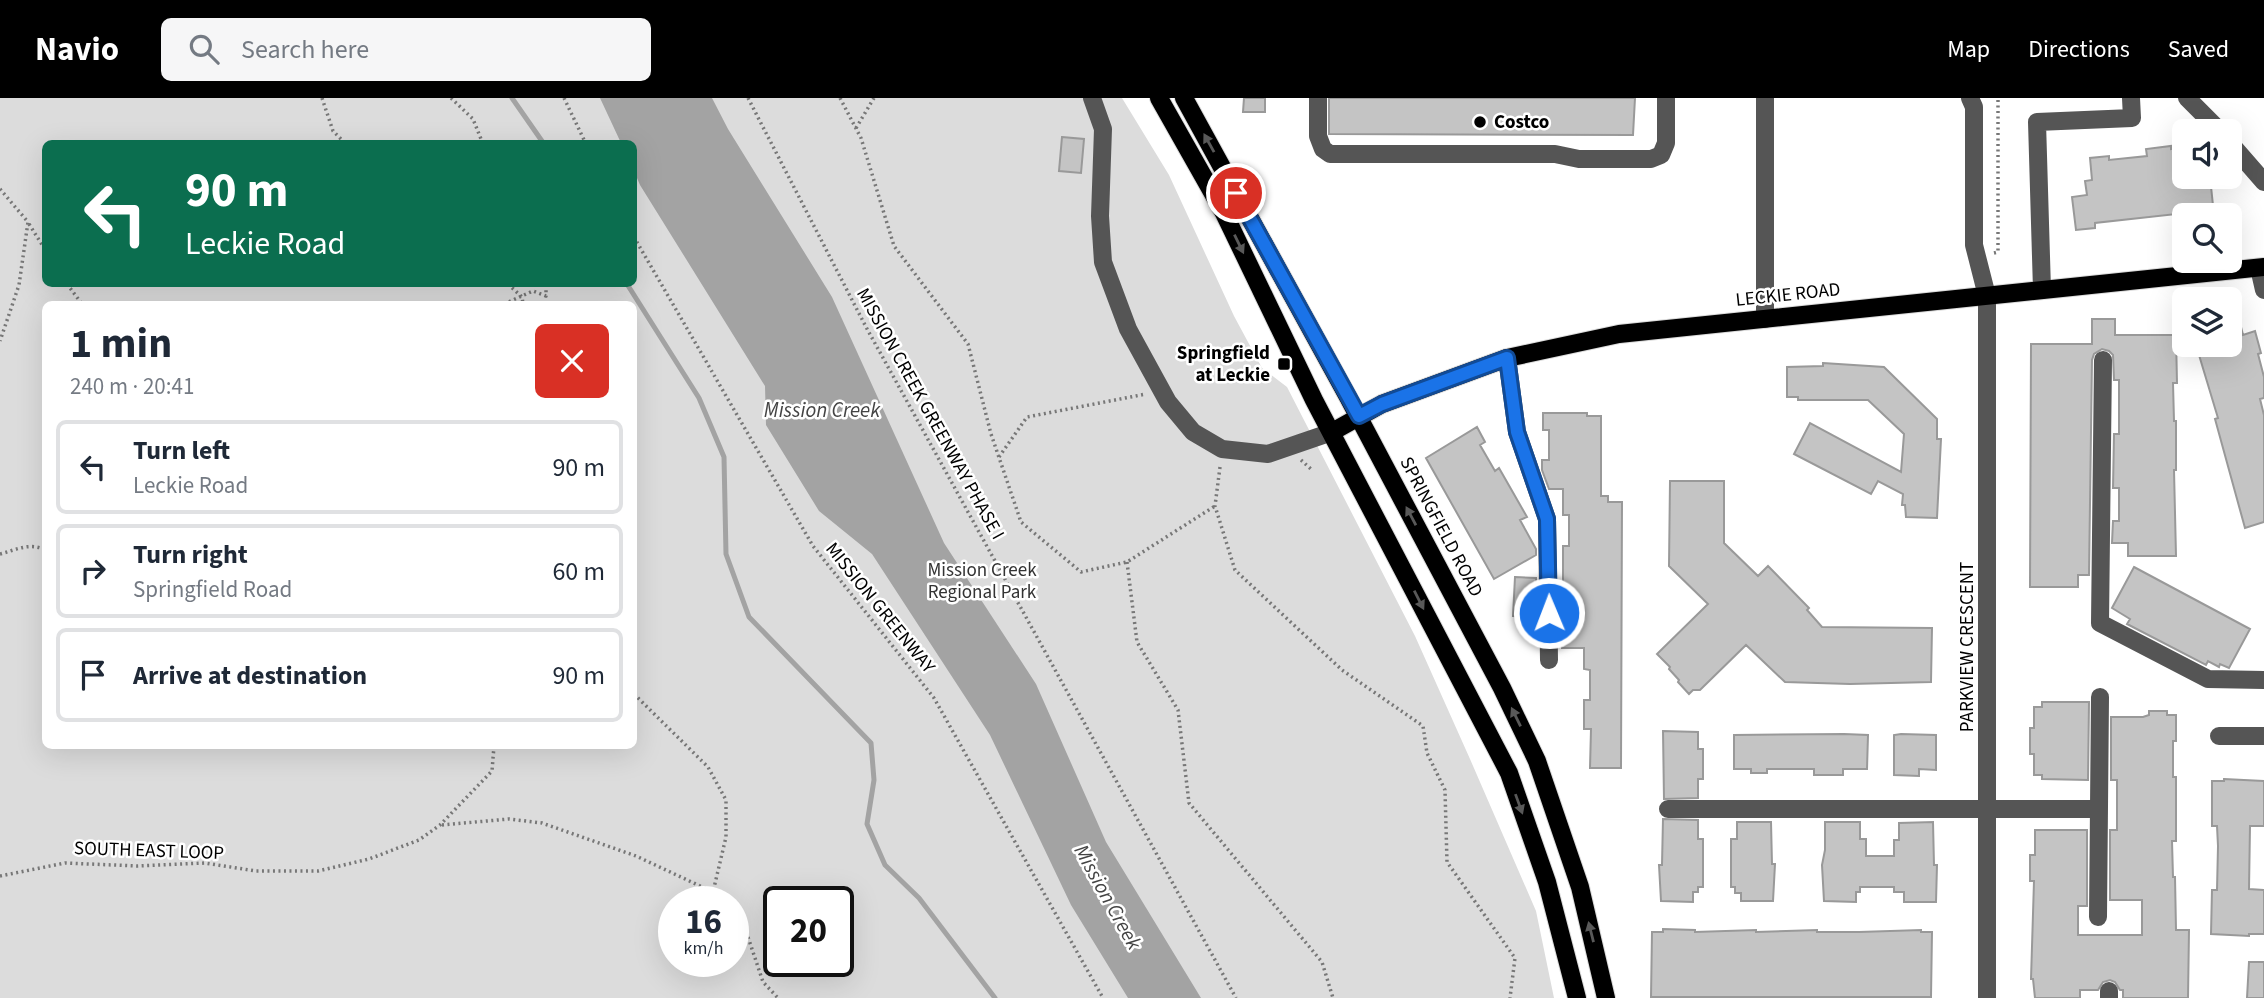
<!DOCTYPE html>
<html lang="en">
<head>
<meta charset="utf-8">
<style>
  body { margin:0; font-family:"Source Sans 3",sans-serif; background:#f6f6f7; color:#1f2937; height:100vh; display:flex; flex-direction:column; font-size:26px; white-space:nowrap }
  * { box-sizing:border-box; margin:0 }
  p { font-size:23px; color:#747a83 }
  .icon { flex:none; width:38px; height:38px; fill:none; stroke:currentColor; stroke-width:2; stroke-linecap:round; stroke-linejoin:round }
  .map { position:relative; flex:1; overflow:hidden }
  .panel { position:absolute; left:42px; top:203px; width:595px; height:448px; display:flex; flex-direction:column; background:#fff; border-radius:10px; box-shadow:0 7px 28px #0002 }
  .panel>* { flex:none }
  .hud { position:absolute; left:42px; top:42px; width:595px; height:147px; border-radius:10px; box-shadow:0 7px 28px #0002; background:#0b6e4f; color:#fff; overflow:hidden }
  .fabs { position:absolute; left:2172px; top:21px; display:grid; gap:14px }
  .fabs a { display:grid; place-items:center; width:70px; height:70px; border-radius:10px; background:#fff; box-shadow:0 7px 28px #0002; font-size:35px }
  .speed { position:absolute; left:658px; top:788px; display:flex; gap:14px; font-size:35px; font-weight:700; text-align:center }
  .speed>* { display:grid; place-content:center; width:91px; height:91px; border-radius:50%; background:#fff; box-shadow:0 7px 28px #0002; line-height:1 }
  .speed small { font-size:18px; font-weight:400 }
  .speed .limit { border:4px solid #111; border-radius:10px; background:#fff; color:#111 }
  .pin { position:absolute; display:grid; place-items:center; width:60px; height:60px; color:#fff; margin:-30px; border:4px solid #fff; border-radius:50%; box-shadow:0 2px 7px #0007 }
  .me { position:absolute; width:77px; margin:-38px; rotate:359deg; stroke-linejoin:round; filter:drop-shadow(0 0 5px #0008) }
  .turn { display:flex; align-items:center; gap:24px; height:147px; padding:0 28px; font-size:32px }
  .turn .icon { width:91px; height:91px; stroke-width:2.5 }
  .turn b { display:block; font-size:49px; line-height:60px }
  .round { display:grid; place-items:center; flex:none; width:74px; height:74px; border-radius:10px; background:#f6f6f7 }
  .headline { display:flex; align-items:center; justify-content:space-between; height:119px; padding:0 28px }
  h1 { font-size:42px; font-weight:700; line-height:52px }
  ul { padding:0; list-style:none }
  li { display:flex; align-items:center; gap:21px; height:94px; margin:0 14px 10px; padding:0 14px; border:4px solid #e0e1e3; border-radius:10px }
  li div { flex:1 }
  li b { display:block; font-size:26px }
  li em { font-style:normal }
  header { display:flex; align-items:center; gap:42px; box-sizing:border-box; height:98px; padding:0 35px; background:#000; color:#fff }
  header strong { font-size:33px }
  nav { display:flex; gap:38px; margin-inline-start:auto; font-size:24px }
  .search { width:490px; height:63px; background:#f6f6f7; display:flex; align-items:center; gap:18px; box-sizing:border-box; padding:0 24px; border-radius:10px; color:#747a83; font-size:26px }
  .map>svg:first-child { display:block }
  .green { fill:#dcdcdc; fill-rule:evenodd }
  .water { fill:#a3a3a3 }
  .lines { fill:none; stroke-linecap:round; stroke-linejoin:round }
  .stream { stroke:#a3a3a3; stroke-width:5 }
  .building { fill:#c4c4c4; stroke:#999; stroke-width:2 }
  .major-casing { stroke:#dbdbdb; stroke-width:20 }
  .path { stroke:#777; stroke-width:3.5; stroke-dasharray:2 3.5; stroke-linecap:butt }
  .minor { stroke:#555; stroke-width:18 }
  .major { stroke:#000; stroke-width:18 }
  .oneway { fill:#595959 }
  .route-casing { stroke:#114b97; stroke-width:18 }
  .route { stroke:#1a73e8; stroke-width:12 }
  .poi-dot { fill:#000; stroke:#fff; stroke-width:2.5 }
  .labels { text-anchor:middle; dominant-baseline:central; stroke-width:5; stroke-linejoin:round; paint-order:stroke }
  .poi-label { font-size:19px; font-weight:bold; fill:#000; stroke:#fff; text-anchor:start }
  .street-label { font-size:19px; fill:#000; stroke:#fff }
  .park-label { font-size:19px; fill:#333; stroke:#fff }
  .water-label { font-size:21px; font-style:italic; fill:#444; stroke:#fff }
</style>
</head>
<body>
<header>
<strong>Navio</strong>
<div class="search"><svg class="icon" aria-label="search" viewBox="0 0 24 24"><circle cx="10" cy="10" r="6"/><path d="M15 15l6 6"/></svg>Search here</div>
<nav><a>Map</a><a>Directions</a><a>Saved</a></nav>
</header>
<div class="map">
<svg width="2264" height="900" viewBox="0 0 2264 900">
  <rect width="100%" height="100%" fill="#fff"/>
  <!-- green -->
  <path class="green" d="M0 0H1122L1169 77 1234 218 1262 270 1287 289 1415 538 1470 661 1536 813 1554 900H0ZM46 46H634V186H46ZM46 206H634V648H46ZM674 803H733V863H674ZM779 803H838V863H779Z"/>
  <!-- water -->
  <path class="water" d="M600 0H712L728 31 832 199 944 445 1036 586 1106 744 1201 900H1128L1071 807 990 637 872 456 819 413 766 327 765 288 640 87 634 73V46L621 45Z"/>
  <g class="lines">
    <!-- stream -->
    <path class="stream" d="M512 0 544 46
      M627 186 699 300 724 359 726 456 749 519 871 645 874 682 867 726 885 767 919 800 995 900"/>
  </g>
  <!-- building -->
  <path class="building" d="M1244 0H1265V14H1243Z
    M1329 0H1635L1633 37 1329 36Z
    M1062 39 1084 41 1081 75 1059 73Z
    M2171 48V51L2184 49V79H2210L2214 117H2194V114L2095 125V130L2076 132 2072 99 2087 97 2085 83 2092 82 2090 60 2109 58V62L2147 58 2146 51Z
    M2235 205 2243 237 2255 233 2261 255 2258 256 2264 279V300L2260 301 2264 317V424L2245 430 2215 321 2218 320 2196 247H2230V206Z
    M2092 221H2115V237H2176L2177 285H2173L2174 323H2176V372H2174L2176 458H2128V445H2112L2113 423H2119V390H2113L2114 336H2119V282H2114L2113 257 2109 253 2102 251 2094 256 2092 262 2089 477H2078V489H2030L2031 246H2092Z
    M1823 265 1884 269 1937 321V341H1941L1937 420 1906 419 1905 407H1902L1903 396 1878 383 1871 396 1794 356 1810 325 1901 374 1904 336 1868 302H1798V299H1787V269L1823 268Z
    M1543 315H1587V318H1601V398H1608V404H1622L1621 670H1590L1591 631H1584V602H1590V572L1584 571V550H1562L1559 492 1563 498V448H1569V417H1563V391H1549L1542 372V362H1549V332H1543Z
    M1477 329 1485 344 1480 347 1495 373 1499 370 1527 419 1520 422 1536 451V457L1494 481 1426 360Z
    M1670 383H1724V445L1758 478 1768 468 1809 510 1807 512 1822 529 1932 530 1931 584 1850 586 1785 584 1746 547 1700 592H1693L1689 596 1678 584 1679 582 1669 571 1670 569 1657 556 1708 506 1669 468Z
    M2134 469 2250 531 2229 570 2220 566 2219 569 2208 563 2206 567 2127 526 2130 521 2112 510Z
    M1515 479 1536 480 1537 519 1513 518Z
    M2042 604H2089L2088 682 2042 681V677H2034V656H2030V630H2034V609H2042Z
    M2149 613H2167V617H2176V643H2173V679H2176V743H2172L2173 779H2175L2176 832H2189L2188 900H2123V892H2120L2115 884 2110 882 2103 884 2098 892H2080V900H2035L2033 881H2031L2034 783H2030V757H2035V732H2087V808H2078V837H2142V802H2110V732H2117V682H2111V619H2143L2149 617Z
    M1663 633 1698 634V651H1703V681H1698V700L1664 701Z
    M1844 636 1868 637 1867 671H1843V677H1814V671H1767V675H1751V671H1734V637Z
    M1901 636 1936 637V672L1919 671V678L1894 677V637Z
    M2224 681 2264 683V728H2250L2249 791 2264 792V836H2249V838L2211 836 2212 792H2217L2218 748 2217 728H2212V683H2224Z
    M1663 721 1698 722V741H1703V789H1698V794H1693V804L1661 803 1659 767H1662Z
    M1737 724H1771L1772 766H1775L1773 803H1741V795H1735V789H1731V741H1737Z
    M1825 724H1860V741H1866V758H1894V742H1899V725L1933 724 1934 767H1937L1936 804H1904V794H1894V789H1860V794H1856V804L1824 803 1822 767 1825 752Z
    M1663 831 1695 832V834L1756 832V834L1817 832V834H1859L1921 832V834H1932L1931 899H1651L1652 834H1663Z
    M2249 864H2264V900H2247Z"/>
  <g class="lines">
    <defs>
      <path id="major" d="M1159 0 1224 115 1314 302 1509 675 1547 784 1577 900
        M1184 0 1348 299 1502 590 1537 663 1580 789 1606 900
        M1332 334 1382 306 1507 260 1619 236 2264 169"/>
    </defs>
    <!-- major casing -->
    <use href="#major" class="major-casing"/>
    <!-- path -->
    <path class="path" d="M322 0 333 33 346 46
      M451 0 473 21 483 46
      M564 0 586 46
      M748 0 866 229 1236 900
      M840 0 861 40 894 148 968 246 991 336 1021 424 1081 474 1127 464 1215 408
      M856 30 874 0
      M0 91 28 124 19 187 0 243
      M29 126 46 153
      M634 139 813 448 934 600 1103 900
      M1994 155 1998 154V0
      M67 186 82 206
      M508 186 522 199 523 206
      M570 186 574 187V186
      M504 206 533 193 546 198V187L550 186
      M999 359 1027 319 1146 296
      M1301 362 1312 372
      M1220 369 1215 408 1235 472 1342 572 1423 628 1427 655 1445 692 1447 764 1515 860 1510 900
      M0 456C16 452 29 444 46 452
      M1127 464 1137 544 1178 612 1189 705 1322 864 1333 900
      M634 596 708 669 726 702V739L713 794 722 803
      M442 727 509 721 542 725 636 758 713 794
      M0 778 65 765 138 768 205 765 256 773H318L369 761 419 742 440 727 492 673 494 648
      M733 816 748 839 763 884 778 900"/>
    <!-- minor -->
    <path class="minor" d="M1092 0 1103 31 1100 118 1103 164 1128 231 1168 304 1193 334 1222 351 1268 356 1332 334
      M1318 0V38L1323 51 1330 56H1555L1579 61H1651L1661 57 1666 45V0
      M1765 0V221
      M1970 0 1974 9V147L1987 198V900
      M2187 0 2220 33
      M2230 45 2264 84
      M2259 170 2264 192
      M2042 192 2037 24 2132 20 2131 0
      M1507 260 1517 334 1547 421 1549 562
      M2103 262 2100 525 2208 581 2264 582
      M2219 638H2264
      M1668 711H2098
      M2098 819 2100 599
      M2109 893V900"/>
    <!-- major -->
    <use href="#major" class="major"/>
  </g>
  <!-- one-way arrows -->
  <defs><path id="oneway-solid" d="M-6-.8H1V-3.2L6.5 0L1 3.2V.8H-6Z" transform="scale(1.75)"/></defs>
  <g class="oneway">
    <use href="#oneway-solid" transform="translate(1209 45) rotate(-119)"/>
    <use href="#oneway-solid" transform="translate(1239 146) rotate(64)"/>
    <use href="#oneway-solid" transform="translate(1411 418) rotate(-118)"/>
    <use href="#oneway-solid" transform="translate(1419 502) rotate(63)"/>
    <use href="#oneway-solid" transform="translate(1516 619) rotate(-116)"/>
    <use href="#oneway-solid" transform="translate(1519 706) rotate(70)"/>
    <use href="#oneway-solid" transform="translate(1591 834) rotate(-104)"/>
  </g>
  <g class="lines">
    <defs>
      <path id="route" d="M1236 95 1359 318 1382 306 1507 260 1517 334 1547 421 1549 515"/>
    </defs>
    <!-- route casing -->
    <use href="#route" class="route-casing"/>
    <!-- route -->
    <use href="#route" class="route"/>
  </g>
  <!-- markers -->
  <g class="poi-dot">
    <circle cx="1480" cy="24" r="7"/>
    <rect x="1277" y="259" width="14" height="14" rx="3.5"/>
  </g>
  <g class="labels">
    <!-- poi labels -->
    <g class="poi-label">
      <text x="1494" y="24">Costco</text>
      <text x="1270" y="255" text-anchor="end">Springfield<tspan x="1270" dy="22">at Leckie</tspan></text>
    </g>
    <!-- street labels -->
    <g class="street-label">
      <text transform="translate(1788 197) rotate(-6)">LECKIE ROAD</text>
      <text transform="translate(930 316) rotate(61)">MISSION CREEK GREENWAY PHASE I</text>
      <text transform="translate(1441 429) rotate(62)">SPRINGFIELD ROAD</text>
      <text transform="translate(880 510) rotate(51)">MISSION GREENWAY</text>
      <text transform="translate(1967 549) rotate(-90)">PARKVIEW CRESCENT</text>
      <text transform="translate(149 753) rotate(2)">SOUTH EAST LOOP</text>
    </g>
    <!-- park labels -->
    <g class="park-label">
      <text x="982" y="472">Mission Creek<tspan x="982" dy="22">Regional Park</tspan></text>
    </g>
    <!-- water labels -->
    <g class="water-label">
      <text x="822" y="312">Mission Creek</text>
      <text transform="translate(1108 799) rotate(61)">Mission Creek</text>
    </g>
  </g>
</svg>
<div class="fabs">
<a><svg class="icon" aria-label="sound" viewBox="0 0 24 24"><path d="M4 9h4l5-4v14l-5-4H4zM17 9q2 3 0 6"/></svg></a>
<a><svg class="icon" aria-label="search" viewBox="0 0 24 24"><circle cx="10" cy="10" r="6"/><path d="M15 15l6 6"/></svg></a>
<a><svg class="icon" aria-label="layers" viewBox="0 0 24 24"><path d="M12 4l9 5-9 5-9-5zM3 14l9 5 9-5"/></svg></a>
</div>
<div class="speed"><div>16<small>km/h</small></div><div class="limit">20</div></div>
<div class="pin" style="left:1236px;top:95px;background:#d93025"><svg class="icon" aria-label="arrive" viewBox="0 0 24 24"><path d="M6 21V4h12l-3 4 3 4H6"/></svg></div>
<svg class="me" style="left:1549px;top:515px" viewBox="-20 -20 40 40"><circle r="17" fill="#1a73e8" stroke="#fff" stroke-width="3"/><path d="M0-11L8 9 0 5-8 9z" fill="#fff"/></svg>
<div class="hud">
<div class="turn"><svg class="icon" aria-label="left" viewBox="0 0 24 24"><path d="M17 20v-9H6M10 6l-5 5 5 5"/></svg><div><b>90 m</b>Leckie Road</div></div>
</div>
<section class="panel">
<div class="headline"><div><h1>1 min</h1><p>240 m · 20:41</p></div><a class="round" style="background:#d93025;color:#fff"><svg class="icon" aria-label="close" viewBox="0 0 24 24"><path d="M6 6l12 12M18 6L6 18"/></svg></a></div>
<ul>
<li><svg class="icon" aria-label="left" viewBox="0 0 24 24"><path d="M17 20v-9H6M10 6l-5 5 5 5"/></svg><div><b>Turn left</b><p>Leckie Road</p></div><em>90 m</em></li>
<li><svg class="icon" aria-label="right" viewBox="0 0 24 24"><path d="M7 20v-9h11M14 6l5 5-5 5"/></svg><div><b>Turn right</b><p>Springfield Road</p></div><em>60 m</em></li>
<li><svg class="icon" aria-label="arrive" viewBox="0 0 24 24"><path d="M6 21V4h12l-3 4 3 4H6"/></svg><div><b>Arrive at destination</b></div><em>90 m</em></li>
</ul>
</section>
</div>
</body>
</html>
